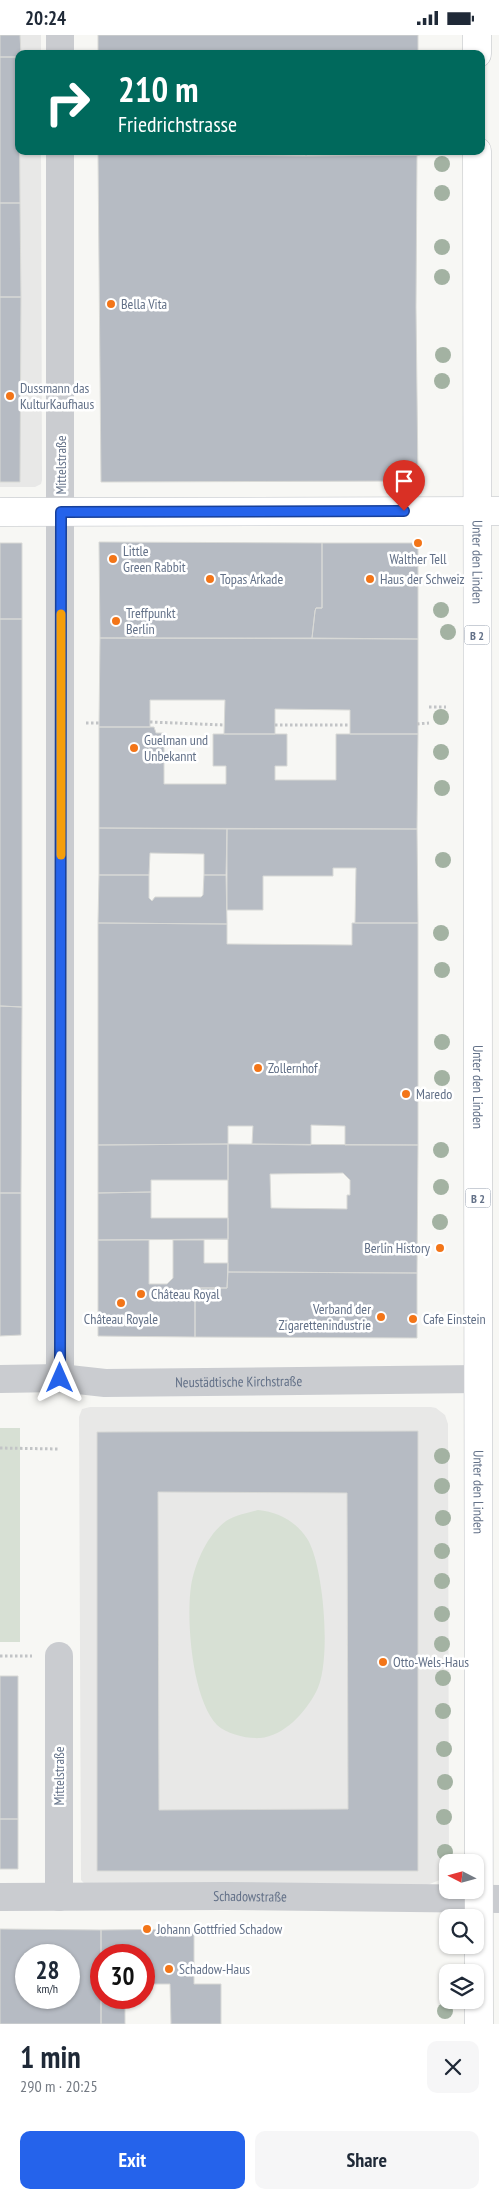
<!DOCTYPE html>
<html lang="en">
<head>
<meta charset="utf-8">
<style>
  body { margin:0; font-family:"PT Sans Narrow",sans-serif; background:#f6f6f7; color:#1f2937; height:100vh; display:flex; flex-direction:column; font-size:19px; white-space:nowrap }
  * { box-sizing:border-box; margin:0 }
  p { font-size:16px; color:#747a83 }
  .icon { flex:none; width:28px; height:28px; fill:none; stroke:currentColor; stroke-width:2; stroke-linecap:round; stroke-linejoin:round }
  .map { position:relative; height:1989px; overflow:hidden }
  .sheet { display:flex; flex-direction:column; background:#fff; flex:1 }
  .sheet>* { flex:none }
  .top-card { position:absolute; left:15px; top:15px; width:470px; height:105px; border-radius:10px; box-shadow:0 1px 4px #0004; background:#00695c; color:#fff; overflow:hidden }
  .needle { width:32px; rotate:276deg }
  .fabs { position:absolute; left:439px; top:1819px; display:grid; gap:10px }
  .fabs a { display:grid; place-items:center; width:45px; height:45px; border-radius:10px; background:#fff; box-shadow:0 1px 4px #0004; font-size:25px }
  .speed { position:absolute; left:15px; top:1909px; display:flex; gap:10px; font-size:25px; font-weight:700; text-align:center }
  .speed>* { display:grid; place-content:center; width:65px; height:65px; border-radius:50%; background:#fff; box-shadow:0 1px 4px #0004; line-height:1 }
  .speed small { font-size:12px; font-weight:400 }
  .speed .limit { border:8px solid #d22; background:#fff; color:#111 }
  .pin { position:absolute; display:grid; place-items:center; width:42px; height:42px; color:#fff; margin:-51px -21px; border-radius:50% 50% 50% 0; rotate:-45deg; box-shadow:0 0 5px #0007 }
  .pin .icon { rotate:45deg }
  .me { position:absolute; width:55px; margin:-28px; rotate:0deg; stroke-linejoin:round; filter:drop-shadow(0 0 4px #0008) }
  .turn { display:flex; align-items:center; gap:18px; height:105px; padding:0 20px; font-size:22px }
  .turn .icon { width:65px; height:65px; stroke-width:2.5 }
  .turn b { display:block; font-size:35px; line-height:42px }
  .round { display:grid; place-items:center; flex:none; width:52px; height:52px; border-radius:10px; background:#f6f6f7 }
  .headline { display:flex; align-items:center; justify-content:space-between; height:85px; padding:0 20px }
  h1 { font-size:30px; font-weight:600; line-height:38px }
  .primary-button { display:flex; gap:10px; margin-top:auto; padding:10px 20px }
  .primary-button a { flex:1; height:58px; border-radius:10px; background:#2563eb; color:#fff; font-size:20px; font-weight:600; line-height:58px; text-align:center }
  .primary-button a+a { background:#f6f6f7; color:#1f2937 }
  .status { display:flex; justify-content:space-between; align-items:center; height:35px; padding:0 25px; background:#fff; direction:ltr }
  .status svg { height:14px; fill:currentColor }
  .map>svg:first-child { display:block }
  .built { fill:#e8e8e7 }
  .green { fill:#d7e0d4 }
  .building { fill:#b6bbc3; stroke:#d8d9d6; fill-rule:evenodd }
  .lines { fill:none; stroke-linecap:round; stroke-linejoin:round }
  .secondary-casing { stroke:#bbbfc5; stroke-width:29 }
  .primary-casing { stroke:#bcbfc3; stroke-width:29 }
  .path { stroke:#c2c4c6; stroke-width:3; stroke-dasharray:2.5 2.5; stroke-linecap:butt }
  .minor { stroke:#caccd0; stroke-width:28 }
  .tertiary { stroke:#caccd0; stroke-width:28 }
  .secondary { stroke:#fff; stroke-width:28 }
  .primary { stroke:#fff; stroke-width:28 }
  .tree { fill:#a3b2a2 }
  .route-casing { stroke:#184099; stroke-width:12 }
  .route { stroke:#2563eb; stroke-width:9 }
  .slow { stroke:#f59e0b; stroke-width:9 }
  .poi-dot { fill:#f37518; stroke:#fff; stroke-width:2 }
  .labels { text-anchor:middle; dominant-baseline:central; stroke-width:5; stroke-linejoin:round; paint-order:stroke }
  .shield { fill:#fff; stroke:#929cac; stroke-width:1 }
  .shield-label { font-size:12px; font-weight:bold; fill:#637188 }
  .poi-label { font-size:14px; fill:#637188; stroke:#fff; text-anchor:start }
  .street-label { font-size:14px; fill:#637188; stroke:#fff }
</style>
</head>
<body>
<div class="status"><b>20:24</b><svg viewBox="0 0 49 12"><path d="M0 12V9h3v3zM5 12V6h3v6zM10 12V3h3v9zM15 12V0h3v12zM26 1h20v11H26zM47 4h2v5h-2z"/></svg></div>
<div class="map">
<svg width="499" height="1989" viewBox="0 0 499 1989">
  <rect width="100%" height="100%" fill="#f7f7f4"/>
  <!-- built -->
  <path class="built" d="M0 0H41V19H19V116H41L42 445 41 449 35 452H0Z
    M90 1372H431L436 1373 445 1380 448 1389 449 1827 445 1843 427 1850 84 1848 81 1845 79 1382 82 1374Z"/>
  <!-- green -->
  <path class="green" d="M0 1393H20V1607H0Z
    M258 1475C279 1477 297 1487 308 1505 324 1533 332 1629 316 1657 305 1678 284 1701 260 1703 247 1704 227 1699 217 1690 192 1664 186 1585 191 1551 195 1528 207 1500 226 1486 236 1480 248 1478 258 1475Z"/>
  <!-- building -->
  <path class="building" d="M0 0H20L21 19H19V22H0Z
    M98 0H418V19H98Z
    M0 22H19L20 168H0Z
    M98 116H306V121L98 119Z
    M306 116H420V120L306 121Z
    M98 119 417 120 416 273 418 446 101 447Z
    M0 168H20L21 262H0Z
    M0 262H21L20 447H0Z
    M99 507 322 508V573H316L315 576 312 603H100Z
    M0 508H22V584H0Z
    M322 508H418V604L312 603 315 576 316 573H322Z
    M0 584H22V972L0 971Z
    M100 603 418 604V699H350V675L275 674V699H224L225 665H150V692H99Z
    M99 692H154L156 698H164V749H226V731H213V699H287V731H275V745H336V699H418L417 794 99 793Z
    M99 793 227 794 226 840H204V819L150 818 149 840H99Z
    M227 794H417L418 888H355L356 833H333V841H263V875H227Z
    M99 840H149V863L152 866 155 862H201L203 860 204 840H226L227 889 98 888Z
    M98 888 227 889V909L352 910V888H418V1110H345V1091L311 1090V1110L252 1109 253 1091H228V1109L98 1110Z
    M0 971 22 972 21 1158H0Z
    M228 1109 418 1110 417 1238 228 1237ZM343 1138 350 1145V1160H347V1174L271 1173 270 1139Z
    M228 1109V1145H151V1157L98 1158V1110Z
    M151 1157V1183H228V1204L98 1205V1158Z
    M0 1158H21V1300L0 1301Z
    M98 1205H149V1249H167L173 1243V1205H204V1228H228L227 1253H195V1302L98 1301Z
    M228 1237 417 1238V1303L195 1302V1253H227Z
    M418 1396V1836H97V1397ZM158 1457 347 1458 348 1774 159 1775Z
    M0 1641H18V1784H0Z
    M0 1784H18V1834H0Z
    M0 1894 101 1895V1989H0ZM26 1920H69V1962H26Z
    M194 1894V1949H221V1989H171L170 1949H144V1920H101V1962H125V1989H101V1895Z"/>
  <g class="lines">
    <defs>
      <path id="secondary" d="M0 477 499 476"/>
      <g id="primary">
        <path d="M477 19V0"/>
        <path id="s3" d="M477 116 479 1989"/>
      </g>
    </defs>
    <!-- secondary casing -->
    <use href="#secondary" class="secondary-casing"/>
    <!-- primary casing -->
    <use href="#primary" class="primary-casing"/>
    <!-- path -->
    <path class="path" d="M429 672H446
      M150 687 224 690
      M86 688H99
      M417 689 429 688
      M275 690H350
      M0 1413 59 1414
      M0 1621H32"/>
    <!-- minor -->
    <g class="minor">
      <path d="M60 19V0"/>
      <path d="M60 1343V116"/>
      <path d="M59 1621V1862"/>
      <path id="s1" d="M0 1862 225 1861 499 1864"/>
    </g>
    <!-- tertiary -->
    <path class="tertiary" id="s2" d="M0 1344 60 1343 105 1348 478 1344"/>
    <!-- secondary -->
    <use href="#secondary" class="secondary"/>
    <!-- primary -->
    <use href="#primary" class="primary"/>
  </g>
  <!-- trees -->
  <g class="tree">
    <circle cx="442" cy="129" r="8"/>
    <circle cx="442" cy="158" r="8"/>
    <circle cx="442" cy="212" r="8"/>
    <circle cx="442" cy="242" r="8"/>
    <circle cx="443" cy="320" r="8"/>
    <circle cx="442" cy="346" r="8"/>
    <circle cx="441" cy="575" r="8"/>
    <circle cx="448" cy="597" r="8"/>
    <circle cx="441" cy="682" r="8"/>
    <circle cx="441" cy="717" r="8"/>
    <circle cx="442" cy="753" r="8"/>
    <circle cx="443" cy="825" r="8"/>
    <circle cx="441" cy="898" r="8"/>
    <circle cx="442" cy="935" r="8"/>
    <circle cx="442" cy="1007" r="8"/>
    <circle cx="442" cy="1043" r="8"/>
    <circle cx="441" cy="1115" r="8"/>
    <circle cx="441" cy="1152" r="8"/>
    <circle cx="440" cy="1187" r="8"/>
    <circle cx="442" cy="1421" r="8"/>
    <circle cx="442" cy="1451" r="8"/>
    <circle cx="443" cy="1483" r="8"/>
    <circle cx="442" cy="1516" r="8"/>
    <circle cx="442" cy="1546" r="8"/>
    <circle cx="442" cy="1579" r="8"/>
    <circle cx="442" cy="1609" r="8"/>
    <circle cx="443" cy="1643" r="8"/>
    <circle cx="443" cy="1676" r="8"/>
    <circle cx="444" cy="1714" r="8"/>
    <circle cx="445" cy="1747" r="8"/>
    <circle cx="444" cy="1782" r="8"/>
    <circle cx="445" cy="1817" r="8"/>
    <circle cx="445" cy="1976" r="8"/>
  </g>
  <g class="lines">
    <defs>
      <path id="route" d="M60 1343 61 477 404 476"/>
    </defs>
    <!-- route casing -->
    <use href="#route" class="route-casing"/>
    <!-- route -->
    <use href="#route" class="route"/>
    <!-- slow -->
    <path class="slow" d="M61 820V579"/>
  </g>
  <!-- markers -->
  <g class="poi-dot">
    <circle cx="111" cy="269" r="5"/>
    <circle cx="10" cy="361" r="5"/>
    <circle cx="418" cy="508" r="5"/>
    <circle cx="113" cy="524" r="5"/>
    <circle cx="210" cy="544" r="5"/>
    <circle cx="370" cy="544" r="5"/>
    <circle cx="116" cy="586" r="5"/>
    <circle cx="134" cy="713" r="5"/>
    <circle cx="258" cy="1033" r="5"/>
    <circle cx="406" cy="1059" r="5"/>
    <circle cx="440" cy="1213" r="5"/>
    <circle cx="141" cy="1259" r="5"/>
    <circle cx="121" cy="1268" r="5"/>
    <circle cx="381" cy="1282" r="5"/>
    <circle cx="413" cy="1284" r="5"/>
    <circle cx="383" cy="1627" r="5"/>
    <circle cx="147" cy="1894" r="5"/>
    <circle cx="169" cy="1934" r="5"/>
  </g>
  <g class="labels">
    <!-- shield labels -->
    <g class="shield">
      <rect x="464.5" y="590.5" width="25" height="19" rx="4"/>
      <rect x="465.5" y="1153.5" width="25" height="19" rx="4"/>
    </g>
    <g class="shield-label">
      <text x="477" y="600">B 2</text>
      <text x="478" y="1163">B 2</text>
    </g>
    <!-- poi labels -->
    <g class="poi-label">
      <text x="121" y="269">Bella Vita</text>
      <text x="20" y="353">Dussmann das<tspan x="20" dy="16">KulturKaufhaus</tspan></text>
      <text x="123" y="516">Little<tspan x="123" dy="16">Green Rabbit</tspan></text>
      <text x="418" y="524" text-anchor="middle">Walther Tell</text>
      <text x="220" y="544">Topas Arkade</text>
      <text x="380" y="544">Haus der Schweiz</text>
      <text x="126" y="578">Treffpunkt<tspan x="126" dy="16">Berlin</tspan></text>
      <text x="144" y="705">Guelman und<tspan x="144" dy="16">Unbekannt</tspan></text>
      <text x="268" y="1033">Zollernhof</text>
      <text x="416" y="1059">Maredo</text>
      <text x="430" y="1213" text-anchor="end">Berlin History</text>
      <text x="151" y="1259">Château Royal</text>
      <text x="371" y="1274" text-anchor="end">Verband der<tspan x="371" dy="16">Zigarettenindustrie</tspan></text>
      <text x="121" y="1284" text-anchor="middle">Château Royale</text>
      <text x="423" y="1284">Cafe Einstein</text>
      <text x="393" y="1627">Otto-Wels-Haus</text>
      <text x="157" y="1894">Johann Gottfried Schadow</text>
      <text x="179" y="1934">Schadow-Haus</text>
    </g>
    <!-- street labels -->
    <g class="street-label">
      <text transform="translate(61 430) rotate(-90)">Mittelstraße</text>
      <text stroke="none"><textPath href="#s3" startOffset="411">Unter den Linden</textPath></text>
      <text stroke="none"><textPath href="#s3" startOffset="936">Unter den Linden</textPath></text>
      <text stroke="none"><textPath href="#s2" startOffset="239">Neustädtische Kirchstraße</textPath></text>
      <text stroke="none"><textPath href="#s3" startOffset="1341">Unter den Linden</textPath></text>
      <text transform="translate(59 1741) rotate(-90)">Mittelstraße</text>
      <text stroke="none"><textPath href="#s1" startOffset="250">Schadowstraße</textPath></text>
    </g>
  </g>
</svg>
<div class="fabs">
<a><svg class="needle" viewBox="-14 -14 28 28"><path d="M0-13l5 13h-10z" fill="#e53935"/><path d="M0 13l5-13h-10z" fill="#747a83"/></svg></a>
<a><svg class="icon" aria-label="search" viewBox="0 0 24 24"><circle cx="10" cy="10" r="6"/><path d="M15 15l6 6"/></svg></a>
<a><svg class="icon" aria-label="layers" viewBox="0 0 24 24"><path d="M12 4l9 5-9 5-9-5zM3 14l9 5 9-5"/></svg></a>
</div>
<div class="speed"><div>28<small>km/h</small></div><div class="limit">30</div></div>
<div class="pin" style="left:404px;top:476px;background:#d93025"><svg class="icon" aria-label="arrive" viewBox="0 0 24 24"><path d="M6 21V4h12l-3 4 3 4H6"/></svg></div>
<svg class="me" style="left:60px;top:1343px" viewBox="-20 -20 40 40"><path d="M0-17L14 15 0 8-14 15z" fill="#2563eb" stroke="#fff" stroke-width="4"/></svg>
<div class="top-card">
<div class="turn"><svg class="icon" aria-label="right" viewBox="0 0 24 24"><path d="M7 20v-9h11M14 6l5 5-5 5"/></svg><div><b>210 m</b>Friedrichstrasse</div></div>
</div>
</div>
<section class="sheet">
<div class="headline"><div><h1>1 min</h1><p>290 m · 20:25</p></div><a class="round"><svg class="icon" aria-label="close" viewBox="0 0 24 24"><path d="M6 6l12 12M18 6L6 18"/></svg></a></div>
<div class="primary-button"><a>Exit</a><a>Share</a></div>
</section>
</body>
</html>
